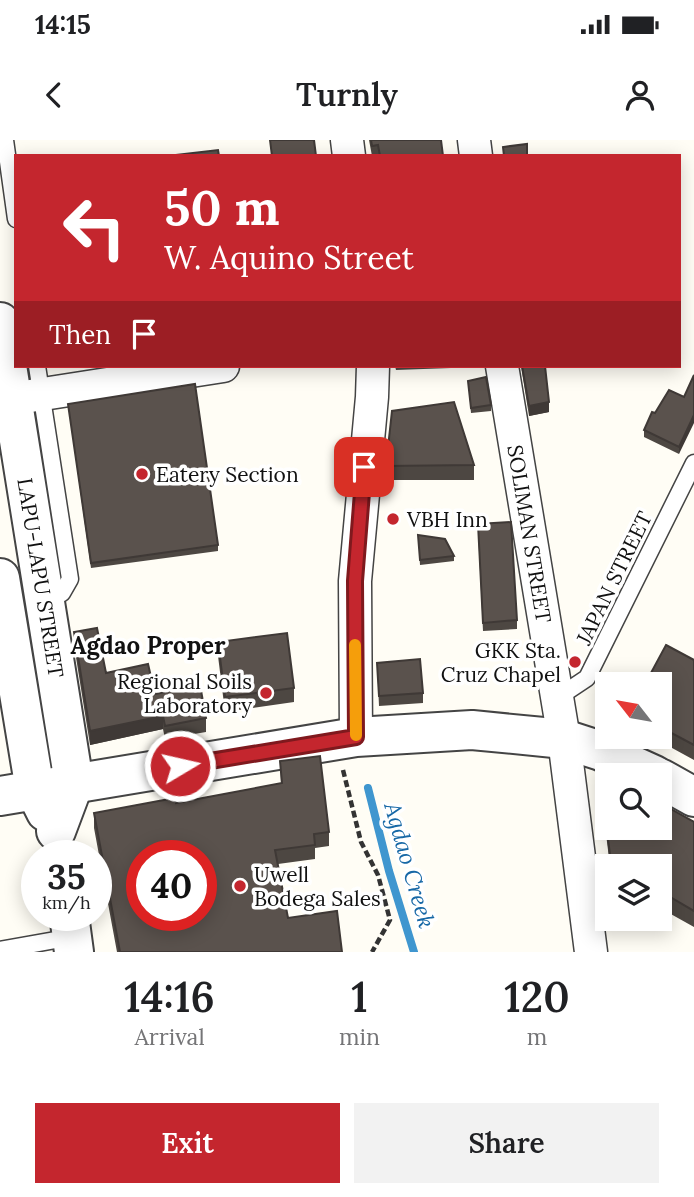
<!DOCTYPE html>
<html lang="en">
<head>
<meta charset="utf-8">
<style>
  body { margin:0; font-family:Lora,serif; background:#f2f2f2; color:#202124; height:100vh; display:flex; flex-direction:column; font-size:26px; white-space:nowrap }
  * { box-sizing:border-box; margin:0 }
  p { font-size:23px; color:#757577 }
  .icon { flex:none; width:38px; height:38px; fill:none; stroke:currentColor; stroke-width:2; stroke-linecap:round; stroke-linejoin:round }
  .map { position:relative; height:812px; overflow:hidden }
  .panel { display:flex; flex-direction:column; background:#fff; flex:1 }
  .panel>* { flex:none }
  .guide { position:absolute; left:14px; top:14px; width:667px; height:214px; border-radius:0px; box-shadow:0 4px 18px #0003; background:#c4262e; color:#fff; overflow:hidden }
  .needle { width:46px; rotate:301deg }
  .controls { position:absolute; left:595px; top:532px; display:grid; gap:14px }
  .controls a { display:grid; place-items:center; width:77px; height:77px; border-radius:0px; background:#fff; box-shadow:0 4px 18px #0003; font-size:35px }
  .speed { position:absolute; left:21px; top:700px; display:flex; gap:14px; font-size:35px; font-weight:700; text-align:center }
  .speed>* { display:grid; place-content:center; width:91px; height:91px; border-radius:50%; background:#fff; box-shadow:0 4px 18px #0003; line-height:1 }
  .speed small { font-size:18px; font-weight:400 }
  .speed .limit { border:10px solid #d22; background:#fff; color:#111 }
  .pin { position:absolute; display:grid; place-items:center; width:60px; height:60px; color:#fff; margin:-30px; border-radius:14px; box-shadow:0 4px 10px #0006 }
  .me { position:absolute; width:77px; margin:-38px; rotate:81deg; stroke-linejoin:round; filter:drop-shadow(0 0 5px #0008) }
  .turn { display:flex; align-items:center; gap:24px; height:147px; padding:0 35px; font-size:32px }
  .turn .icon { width:91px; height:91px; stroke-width:2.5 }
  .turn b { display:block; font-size:49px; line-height:60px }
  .then { display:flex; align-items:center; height:66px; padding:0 35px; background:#0003; gap:14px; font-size:26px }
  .eta { display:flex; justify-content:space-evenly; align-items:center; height:119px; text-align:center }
  .eta b { font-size:42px; font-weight:600; line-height:49px }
  .cta { display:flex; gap:14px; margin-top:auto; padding:14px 35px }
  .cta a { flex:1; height:80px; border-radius:0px; background:#c4262e; color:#fff; font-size:28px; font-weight:600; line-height:80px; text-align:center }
  .cta a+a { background:#f2f2f2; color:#202124 }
  .status { display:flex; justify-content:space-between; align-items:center; height:49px; padding:0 35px; background:#fff; direction:ltr }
  .status svg { height:19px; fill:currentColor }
  header { display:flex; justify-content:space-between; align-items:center; height:91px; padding:0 35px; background:#fff; font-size:32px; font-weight:600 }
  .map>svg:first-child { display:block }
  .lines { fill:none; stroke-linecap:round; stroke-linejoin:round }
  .stream { stroke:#3f96cf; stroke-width:8 }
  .service-casing { stroke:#444; stroke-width:19 }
  .minor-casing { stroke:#444; stroke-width:35 }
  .tertiary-casing { stroke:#444; stroke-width:42 }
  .path { stroke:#333; stroke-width:4.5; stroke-dasharray:7 3.5; stroke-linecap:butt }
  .service { stroke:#fff; stroke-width:16 }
  .minor { stroke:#fff; stroke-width:32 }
  .tertiary { stroke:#fff; stroke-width:38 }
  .wall { fill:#4d4742 }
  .shaded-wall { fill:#3f3936 }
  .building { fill:#5a524d; stroke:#3f3936; stroke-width:2; fill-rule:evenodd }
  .route-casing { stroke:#7f191e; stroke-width:18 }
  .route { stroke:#c4262e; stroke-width:12 }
  .slow { stroke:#f59e0b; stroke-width:12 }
  .poi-dot { fill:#c4262e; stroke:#fff; stroke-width:2.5 }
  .labels { text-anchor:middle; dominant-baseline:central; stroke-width:7; stroke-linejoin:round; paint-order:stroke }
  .poi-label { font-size:21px; fill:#111; stroke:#fff; text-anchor:start }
  .street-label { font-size:21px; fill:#111; stroke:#fff }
  .water-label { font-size:23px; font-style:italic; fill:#1768a6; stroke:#fff }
  .quarter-label { font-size:24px; font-weight:bold; fill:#111; stroke:#fff }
</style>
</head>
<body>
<div class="status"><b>14:15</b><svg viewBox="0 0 49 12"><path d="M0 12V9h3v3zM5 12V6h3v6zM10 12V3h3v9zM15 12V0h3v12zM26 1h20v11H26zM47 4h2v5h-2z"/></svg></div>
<header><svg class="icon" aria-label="back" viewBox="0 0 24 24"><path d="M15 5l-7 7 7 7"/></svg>Turnly<svg class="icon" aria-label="person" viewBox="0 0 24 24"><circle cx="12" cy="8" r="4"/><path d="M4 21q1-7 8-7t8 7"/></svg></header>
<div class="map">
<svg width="694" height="812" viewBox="0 0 694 812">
  <rect width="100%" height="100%" fill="#fffdf5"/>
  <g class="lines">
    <!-- stream -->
    <path class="stream" d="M368 648 389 731 414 812"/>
    <defs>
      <path id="service" d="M5 0 16 79
        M37 226 70 439 62 453 46 461
        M557 558 587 538 694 323
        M0 810 72 797"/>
      <g id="minor">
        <path d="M347 0 349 16"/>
        <path d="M474 0 476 16"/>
        <path id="s1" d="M502 226 564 599 591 812"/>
        <path d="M11 259 223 226"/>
        <path d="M356 597 355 441 372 257 373 226"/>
      </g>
      <g id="tertiary">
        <path id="s2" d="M0 182 74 643 56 691"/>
        <path d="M0 438 35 650 46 672"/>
        <path d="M660 638 694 657"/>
        <path d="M0 656 356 597 472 590 564 599 601 611 654 635"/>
        <path d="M69 775 74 812"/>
      </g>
    </defs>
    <!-- service casing -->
    <use href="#service" class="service-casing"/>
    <!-- minor casing -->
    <use href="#minor" class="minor-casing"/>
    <!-- tertiary casing -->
    <use href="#tertiary" class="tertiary-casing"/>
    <!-- path -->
    <path class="path" d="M343 630 361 702 378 735 390 780 372 812"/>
    <!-- service -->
    <use href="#service" class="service"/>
    <!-- minor -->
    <use href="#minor" class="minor"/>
    <!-- tertiary -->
    <use href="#tertiary" class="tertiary"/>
  </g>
  <!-- wall -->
  <path class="wall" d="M369 0H441L443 16H372Z
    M395 226H451V228L396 230Z
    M521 226H545L549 272 529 276Z
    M468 241 491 265V271L471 273Z
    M684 257 679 314 644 297V290L655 273Z
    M68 264 218 405V411L91 428Z
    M474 325V340H386V326Z
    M478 392 517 480V489L483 491Z
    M418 395 454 416V421L420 425Z
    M74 492 106 533 155 554 206 578V592L165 599 163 589 90 605 74 505Z
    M218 502 294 548V562L225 572 218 516Z
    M694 520V620L652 597H660V544Z
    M377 523 423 553V563L379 566Z
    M280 621 329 692V706L315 708V719L278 724 288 778 342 812H117L94 688V673L176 663 281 643Z
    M600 629 694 682V787L660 768V726H610L600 646Z"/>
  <!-- shaded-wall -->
  <path class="shaded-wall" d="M549 262V272L529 276V266Z
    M694 275V283L679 314V307Z
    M163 576V589L90 605V591Z"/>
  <!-- building -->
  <path class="building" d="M270 0H314L316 16H272Z
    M371 0H441L443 16H380L378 5 372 6Z
    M527 4V16H504L503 7Z
    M218 10 219 16H167Z
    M522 226H545L549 262 529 266Z
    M694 235V275L679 307 644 290 652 272 655 273 669 250 684 257Z
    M486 237 491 265 471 268 468 241Z
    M195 244 218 405 91 423 68 264Z
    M454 262 474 325 386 326 392 271Z
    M511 382 517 480 483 483 478 384Z
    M418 395 445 399 454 416 420 420Z
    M97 488 106 533 148 524 155 554 200 545 206 578 165 586 163 576 90 591 74 492Z
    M287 493 294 548 225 557 218 502Z
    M666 505 694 520V605L660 587V544H645Z
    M420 519 423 553 379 556 377 523Z
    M320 616 329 692 314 694 315 705 275 710 288 778 337 771 342 812H120L94 673 175 658 176 663 282 643 280 621ZM142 716H201V775H142Z
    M600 629 611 635H607V688H660V663L694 682V771L660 751V726H615L611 724Z"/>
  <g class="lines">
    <defs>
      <path id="route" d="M180 626 356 597 355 441 364 327"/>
    </defs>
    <!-- route casing -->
    <use href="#route" class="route-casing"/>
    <!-- route -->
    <use href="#route" class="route"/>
    <!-- slow -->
    <path class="slow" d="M355 505 356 595"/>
  </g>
  <!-- markers -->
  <g class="poi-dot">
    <circle cx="142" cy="334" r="7"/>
    <circle cx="393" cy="379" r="7"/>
    <circle cx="575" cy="522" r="7"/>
    <circle cx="266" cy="553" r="7"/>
    <circle cx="240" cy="746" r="7"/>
  </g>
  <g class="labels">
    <!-- poi labels -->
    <g class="poi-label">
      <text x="156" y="334">Eatery Section</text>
      <text x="407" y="379">VBH Inn</text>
      <text x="561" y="510" text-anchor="end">GKK Sta.<tspan x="561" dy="24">Cruz Chapel</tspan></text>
      <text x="252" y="541" text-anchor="end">Regional Soils<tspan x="252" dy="24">Laboratory</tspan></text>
      <text x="254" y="734">Uwell<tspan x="254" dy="24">Bodega Sales</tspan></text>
    </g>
    <!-- street labels -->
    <g class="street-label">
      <text stroke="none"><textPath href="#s1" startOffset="170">SOLIMAN STREET</textPath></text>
      <text stroke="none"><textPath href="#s2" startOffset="259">LAPU-LAPU STREET</textPath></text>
      <text transform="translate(614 438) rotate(-64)">JAPAN STREET</text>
    </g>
    <!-- water labels -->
    <g class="water-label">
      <text transform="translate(410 725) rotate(74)">Agdao Creek</text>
    </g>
    <!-- quarter labels -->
    <g class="quarter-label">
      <text x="148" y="505">Agdao Proper</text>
    </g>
  </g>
</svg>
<div class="controls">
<a><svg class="needle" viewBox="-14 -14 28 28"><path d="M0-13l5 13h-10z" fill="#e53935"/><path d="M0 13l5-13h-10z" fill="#757577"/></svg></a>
<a><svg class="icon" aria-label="search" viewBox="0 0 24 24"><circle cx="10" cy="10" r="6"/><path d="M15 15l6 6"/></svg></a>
<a><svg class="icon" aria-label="layers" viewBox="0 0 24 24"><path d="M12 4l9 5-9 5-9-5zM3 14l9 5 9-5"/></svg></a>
</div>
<div class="speed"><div>35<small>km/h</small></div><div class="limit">40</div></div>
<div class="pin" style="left:364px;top:327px;background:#d93025"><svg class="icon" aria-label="arrive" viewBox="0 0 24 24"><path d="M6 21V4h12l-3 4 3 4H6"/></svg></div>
<svg class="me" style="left:180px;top:626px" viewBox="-20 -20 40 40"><circle r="17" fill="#c4262e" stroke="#fff" stroke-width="3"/><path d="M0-11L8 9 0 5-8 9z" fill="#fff"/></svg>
<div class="guide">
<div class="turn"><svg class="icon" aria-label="left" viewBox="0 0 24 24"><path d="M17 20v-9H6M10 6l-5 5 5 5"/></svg><div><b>50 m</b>W. Aquino Street</div></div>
<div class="then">Then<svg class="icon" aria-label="arrive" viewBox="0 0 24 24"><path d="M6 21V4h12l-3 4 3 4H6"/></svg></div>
</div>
</div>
<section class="panel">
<div class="eta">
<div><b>14:16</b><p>Arrival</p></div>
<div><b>1</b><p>min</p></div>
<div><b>120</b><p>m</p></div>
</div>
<div class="cta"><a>Exit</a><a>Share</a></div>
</section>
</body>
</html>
